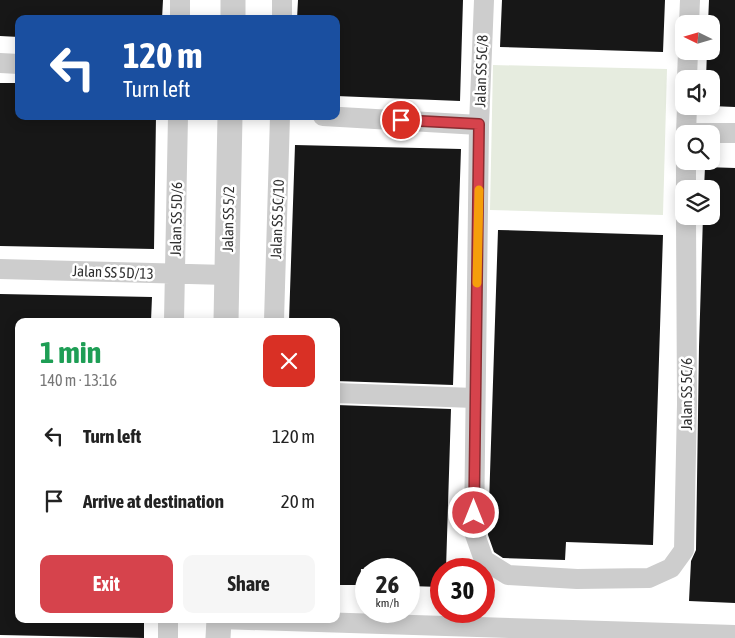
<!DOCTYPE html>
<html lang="en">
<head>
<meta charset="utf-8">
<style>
  body { margin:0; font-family:"Asap Condensed",sans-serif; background:#f6f6f6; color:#222; height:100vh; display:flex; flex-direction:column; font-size:19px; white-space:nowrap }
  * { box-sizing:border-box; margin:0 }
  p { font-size:16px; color:#767676 }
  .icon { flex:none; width:28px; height:28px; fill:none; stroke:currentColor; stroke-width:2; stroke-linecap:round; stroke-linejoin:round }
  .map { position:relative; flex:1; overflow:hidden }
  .side { position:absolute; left:15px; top:318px; width:325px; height:305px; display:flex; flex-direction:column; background:#fff; border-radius:10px; box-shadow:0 2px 12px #0003 }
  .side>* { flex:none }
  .hud { position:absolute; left:15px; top:15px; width:325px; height:105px; border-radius:10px; box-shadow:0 2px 12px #0003; background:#1a4fa0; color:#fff; overflow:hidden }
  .needle { width:32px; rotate:275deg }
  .tools { position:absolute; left:675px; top:15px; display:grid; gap:10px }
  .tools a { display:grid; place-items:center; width:45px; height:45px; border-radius:10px; background:#fff; box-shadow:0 2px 12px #0003; font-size:25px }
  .speed { position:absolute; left:355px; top:558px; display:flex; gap:10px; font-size:25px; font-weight:700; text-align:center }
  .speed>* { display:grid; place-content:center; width:65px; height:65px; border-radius:50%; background:#fff; box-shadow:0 2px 12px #0003; line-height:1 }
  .speed small { font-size:12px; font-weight:400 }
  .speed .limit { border:8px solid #d22; background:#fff; color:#111 }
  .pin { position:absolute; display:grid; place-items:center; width:42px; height:42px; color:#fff; margin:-21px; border:2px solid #fff; border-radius:50%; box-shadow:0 1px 5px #0007 }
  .me { position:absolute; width:55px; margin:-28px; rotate:0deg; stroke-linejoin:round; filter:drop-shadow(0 0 4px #0008) }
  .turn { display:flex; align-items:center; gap:18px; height:105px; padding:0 25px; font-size:22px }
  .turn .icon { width:65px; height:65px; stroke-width:2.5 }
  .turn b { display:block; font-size:35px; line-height:42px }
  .round { display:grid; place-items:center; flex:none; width:52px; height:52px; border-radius:10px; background:#f6f6f6 }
  .headline { display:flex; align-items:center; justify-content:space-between; height:85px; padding:0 25px }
  h1 { font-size:30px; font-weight:700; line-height:38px; color:#1e9e55 }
  .action { display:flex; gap:10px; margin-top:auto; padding:10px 25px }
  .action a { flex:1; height:58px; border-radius:10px; background:#d6434c; color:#fff; font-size:20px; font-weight:700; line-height:58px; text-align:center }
  .action a+a { background:#f6f6f6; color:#222 }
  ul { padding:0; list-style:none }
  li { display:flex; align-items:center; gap:15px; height:65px; padding:0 25px }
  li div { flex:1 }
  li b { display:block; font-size:19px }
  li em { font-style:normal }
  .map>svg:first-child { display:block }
  .green { fill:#e6ecdf }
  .building { fill:#171717 }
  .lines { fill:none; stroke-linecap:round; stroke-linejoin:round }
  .minor { stroke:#cdcdcd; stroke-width:20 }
  .tertiary { stroke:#cdcdcd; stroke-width:25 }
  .route-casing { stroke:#8b2c31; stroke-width:12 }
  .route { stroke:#d6434c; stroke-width:9 }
  .slow { stroke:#f59e0b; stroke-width:9 }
  .labels { text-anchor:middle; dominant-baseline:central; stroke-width:5; stroke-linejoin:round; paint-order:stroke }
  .street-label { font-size:15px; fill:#303030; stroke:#fff }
</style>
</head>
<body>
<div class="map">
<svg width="735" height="638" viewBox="0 0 735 638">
  <rect width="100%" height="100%" fill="#fff"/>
  <!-- green -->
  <path class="green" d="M493 65 667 69 663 215 490 210Z"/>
  <!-- building -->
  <path class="building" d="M0 0H163L162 19H19V37L0 36Z
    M298 0H463L460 101 336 96V19H297Z
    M502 0H665L663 52 500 47Z
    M709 0H735V107L711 106V79H706L707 51H711V24H708Z
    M0 83H19V116H156L154 249 0 246Z
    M295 145 461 149 453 385 336 381V321H289Z
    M705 167 735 168V603L689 601 691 561 696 550 699 347 703 216H711V189H704Z
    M498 230 663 235 653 545 566 542 565 560 503 558 494 552 488 535Z
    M0 294 152 297 151 321H19V619H144V638L0 635Z
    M336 405 451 409 446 569H441V587L409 586V569H361L360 585H336Z"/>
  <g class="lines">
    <!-- minor -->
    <path class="minor" d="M484 0 479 125 474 532 484 560 508 575 577 579 649 578 671 568 684 550 687 404 686 216
      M180 19V0
      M282 19V0
      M689 24 690 0
      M0 63 19 64
      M687 79 688 51
      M323 116 479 125
      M686 133H735
      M686 134 687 106
      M686 189V161
      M0 269 227 275
      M174 321 178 116
      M274 321 280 116
      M336 393 474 398
      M219 619 735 635
      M168 638V619"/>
    <!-- tertiary -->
    <path class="tertiary" d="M233 19V0
      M226 321 230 116
      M218 638 219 619"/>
  </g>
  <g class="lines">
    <defs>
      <path id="route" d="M401 120 479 124 474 513"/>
    </defs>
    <!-- route casing -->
    <use href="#route" class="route-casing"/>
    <!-- route -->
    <use href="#route" class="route"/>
    <!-- slow -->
    <path class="slow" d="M477 283 479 190"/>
  </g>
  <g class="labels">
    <!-- street labels -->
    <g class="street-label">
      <text transform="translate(481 71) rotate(-88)">Jalan SS 5C/8</text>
      <text transform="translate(176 219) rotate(-89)">Jalan SS 5D/6</text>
      <text transform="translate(228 219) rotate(-89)">Jalan SS 5/2</text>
      <text transform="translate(277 219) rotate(-88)">Jalan SS 5C/10</text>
      <text transform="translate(113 272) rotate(2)">Jalan SS 5D/13</text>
      <text transform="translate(686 394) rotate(-90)">Jalan SS 5C/6</text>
    </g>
  </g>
</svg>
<div class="tools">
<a><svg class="needle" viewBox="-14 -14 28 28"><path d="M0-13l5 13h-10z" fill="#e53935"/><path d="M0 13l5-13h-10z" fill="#767676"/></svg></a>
<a><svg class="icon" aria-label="sound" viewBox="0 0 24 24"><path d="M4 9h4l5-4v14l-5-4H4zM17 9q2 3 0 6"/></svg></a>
<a><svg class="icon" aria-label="search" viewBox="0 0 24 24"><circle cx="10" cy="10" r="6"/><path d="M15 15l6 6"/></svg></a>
<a><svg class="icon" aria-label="layers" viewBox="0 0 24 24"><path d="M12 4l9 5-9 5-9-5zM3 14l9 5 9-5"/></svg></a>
</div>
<div class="speed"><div>26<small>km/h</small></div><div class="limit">30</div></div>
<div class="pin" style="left:401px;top:120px;background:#d93025"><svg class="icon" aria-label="arrive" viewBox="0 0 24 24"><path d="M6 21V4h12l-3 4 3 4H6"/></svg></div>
<svg class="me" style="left:474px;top:513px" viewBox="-20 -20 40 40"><circle r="17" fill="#d6434c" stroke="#fff" stroke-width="3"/><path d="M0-11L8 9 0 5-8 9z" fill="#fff"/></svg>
<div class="hud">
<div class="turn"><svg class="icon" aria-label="left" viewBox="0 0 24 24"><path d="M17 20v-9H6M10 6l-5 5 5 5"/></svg><div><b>120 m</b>Turn left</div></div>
</div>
<section class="side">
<div class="headline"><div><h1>1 min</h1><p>140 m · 13:16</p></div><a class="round" style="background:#d93025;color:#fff"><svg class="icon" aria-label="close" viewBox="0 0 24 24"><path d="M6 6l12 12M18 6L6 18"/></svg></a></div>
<ul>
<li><svg class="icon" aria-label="left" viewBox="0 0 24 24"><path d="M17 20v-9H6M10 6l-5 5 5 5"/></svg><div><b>Turn left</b></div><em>120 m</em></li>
<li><svg class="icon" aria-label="arrive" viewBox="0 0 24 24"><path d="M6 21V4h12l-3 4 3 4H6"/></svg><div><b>Arrive at destination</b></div><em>20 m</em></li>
</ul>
<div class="action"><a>Exit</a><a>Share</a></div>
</section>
</div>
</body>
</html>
